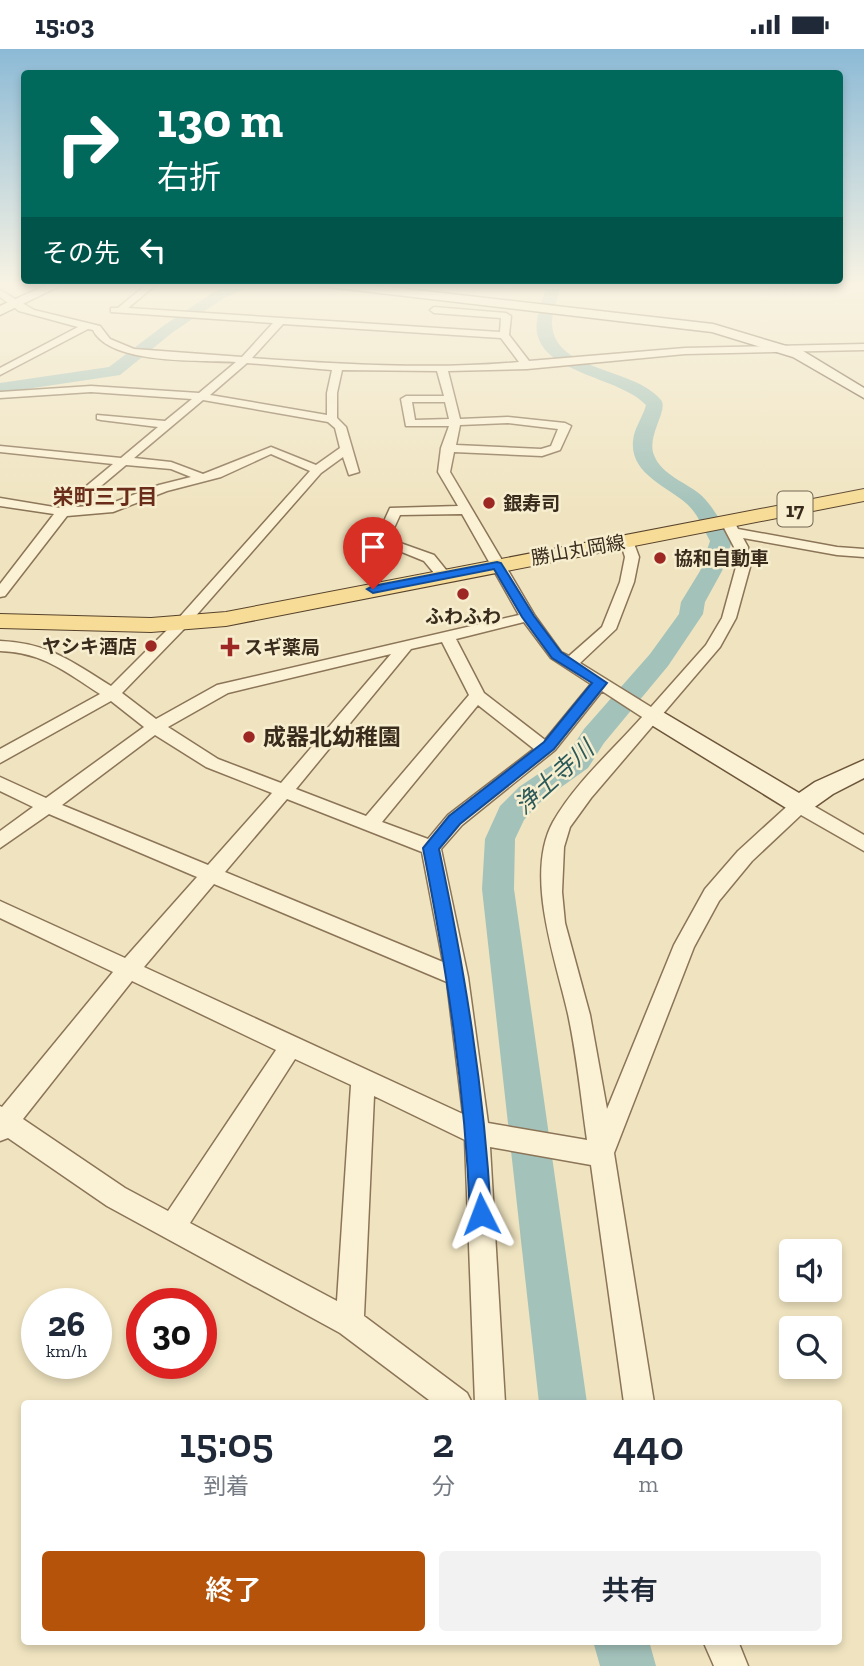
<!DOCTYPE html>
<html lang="ja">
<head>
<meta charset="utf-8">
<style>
  body { margin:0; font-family:"Zilla Slab","Noto Sans JP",serif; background:#f2f2f3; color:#1f2937; height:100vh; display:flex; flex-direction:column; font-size:26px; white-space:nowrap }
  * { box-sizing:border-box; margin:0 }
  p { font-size:23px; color:#747a83 }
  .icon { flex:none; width:38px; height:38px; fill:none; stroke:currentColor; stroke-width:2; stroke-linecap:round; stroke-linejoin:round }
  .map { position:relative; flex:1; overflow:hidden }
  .details { position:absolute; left:21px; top:1351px; width:821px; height:245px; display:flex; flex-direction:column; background:#fff; border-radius:7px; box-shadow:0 4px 10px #0003 }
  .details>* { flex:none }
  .hud { position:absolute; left:21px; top:21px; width:822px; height:214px; border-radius:7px; box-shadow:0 4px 10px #0003; background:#00695c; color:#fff; overflow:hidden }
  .controls { position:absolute; left:779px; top:1190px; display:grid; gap:14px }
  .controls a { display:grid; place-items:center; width:63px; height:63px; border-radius:7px; background:#fff; box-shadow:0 4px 10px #0003; font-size:35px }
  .speed { position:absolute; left:21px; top:1239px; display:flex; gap:14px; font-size:35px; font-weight:700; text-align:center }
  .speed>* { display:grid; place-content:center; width:91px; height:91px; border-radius:50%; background:#fff; box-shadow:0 4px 10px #0003; line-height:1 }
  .speed small { font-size:18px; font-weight:400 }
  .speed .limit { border:10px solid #d22; background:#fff; color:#111 }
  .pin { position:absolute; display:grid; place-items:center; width:60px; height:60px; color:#fff; margin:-72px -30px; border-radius:50% 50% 50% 0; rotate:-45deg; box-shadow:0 0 7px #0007 }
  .pin .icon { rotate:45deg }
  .me { position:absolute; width:77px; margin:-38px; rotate:357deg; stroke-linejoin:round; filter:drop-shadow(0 0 5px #0008) }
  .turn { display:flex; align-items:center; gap:24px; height:147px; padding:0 21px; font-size:32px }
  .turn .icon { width:91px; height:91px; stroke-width:2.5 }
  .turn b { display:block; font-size:49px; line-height:60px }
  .then { display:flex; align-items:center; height:66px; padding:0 21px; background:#0003; gap:14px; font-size:26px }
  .eta { display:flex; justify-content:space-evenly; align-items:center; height:119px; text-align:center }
  .eta b { font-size:42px; font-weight:600; line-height:49px }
  .cta { display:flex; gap:14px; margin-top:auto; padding:14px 21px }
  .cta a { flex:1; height:80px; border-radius:7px; background:#b45309; color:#fff; font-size:28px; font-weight:600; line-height:80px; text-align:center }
  .cta a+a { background:#f2f2f3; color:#1f2937 }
  .status { display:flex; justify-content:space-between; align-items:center; height:49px; padding:0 35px; background:#fff; direction:ltr }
  .status svg { height:19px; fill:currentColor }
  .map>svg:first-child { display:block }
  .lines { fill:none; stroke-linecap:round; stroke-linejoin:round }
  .river { fill:#a3c2ba; fill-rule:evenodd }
  .street-casing { stroke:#8b7457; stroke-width:3 }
  .secondary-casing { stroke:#6d553a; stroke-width:3 }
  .primary-casing { stroke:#58422c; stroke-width:2 }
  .street { fill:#fbf1d4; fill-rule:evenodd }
  .secondary { fill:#fbf1d4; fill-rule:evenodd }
  .primary { fill:#f6dc96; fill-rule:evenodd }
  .route { fill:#1a73e8; stroke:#114b97; stroke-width:2 }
  .poi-dot { fill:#9d2723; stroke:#f7eed0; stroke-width:2.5 }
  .labels { text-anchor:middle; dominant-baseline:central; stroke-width:5; stroke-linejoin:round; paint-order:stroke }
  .far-poi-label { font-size:19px; font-weight:bold; fill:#3a2c1c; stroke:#f7eed0; text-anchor:start }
  .far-street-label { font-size:19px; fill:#3a2c1c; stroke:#f7eed0 }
  .far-neighbourhood-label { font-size:21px; font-weight:bold; fill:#692d19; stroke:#f7eed0 }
  .shield { fill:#f7eed0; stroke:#736652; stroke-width:2 }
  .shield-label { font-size:21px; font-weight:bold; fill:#3a2c1c }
  .poi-label { font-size:23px; font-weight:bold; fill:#3a2c1c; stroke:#f7eed0; text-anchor:start }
  .water-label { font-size:24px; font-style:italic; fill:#2b5a59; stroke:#f7eed0 }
</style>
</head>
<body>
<div class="status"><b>15:03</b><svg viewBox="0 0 49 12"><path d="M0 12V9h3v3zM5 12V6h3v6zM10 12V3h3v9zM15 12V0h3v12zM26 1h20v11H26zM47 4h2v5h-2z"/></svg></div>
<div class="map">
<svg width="864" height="1617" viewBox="0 0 864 1617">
  <rect width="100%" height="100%" fill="#f0e4c0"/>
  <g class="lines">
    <!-- river -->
    <path class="river" d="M237 234H258L224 249 173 283 120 326 0 344V334L109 318 163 277 214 243Z
      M548 234H562C559 246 551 264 552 276 555 323 634 318 661 351 669 361 646 387 654 406 661 426 688 434 702 447 715 460 723 477 732 492L722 522 705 553 703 565 668 617 604 694 588 719 539 754 524 771 515 790 514 840 587 1354H539L482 840 485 790 500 757 519 738 568 705 584 680 650 605 679 565 681 553 700 522 710 492C703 479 698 465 687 455 667 437 630 425 633 392 634 379 643 368 646 356 619 326 529 324 537 271 539 259 544 246 548 234Z
      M593 1592H649L656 1617H600Z"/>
    <defs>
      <path id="street" d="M148 234H158L128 259 500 283 501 269 434 264 430 261 434 258 506 264 511 267 509 286 529 312 685 299 864 295V301L685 305 527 320 448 322 460 370 508 368 565 374 571 377 560 401 542 407 454 403 450 423 535 567 561 603 569 607 602 578 620 533 625 508 620 492 627 488 632 489 639 508 634 533 616 580 580 614 651 658 706 596 722 569 736 518 734 498 723 477 725 474H735L738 480 837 498 864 500V508L837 506 743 489 748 498 750 518 736 569 720 598 591 749 570 778 564 798 562 843 565 874 590 966 607 1060 674 896 705 840 738 802 794 751 800 749 864 786V802L801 766 752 812 719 852 694 898 614 1104 654 1354H624L591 1116 490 1098 505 1354H475L465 1091 374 1047 364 1267 467 1344 472 1354H433L340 1284 107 1157 8 1089 0 1092V1057L2 1058 113 923 0 869V852L125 909 197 828 49 765 0 799V782L33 758 0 742V728L46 749 144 678 111 652 0 714V700L100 645C66 623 42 603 0 602V592C48 594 71 612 111 637L176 572 310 422 271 405 221 428 167 442 113 463 67 467 5 547 0 548V535L54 465 0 457V449L60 459 113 415 0 403V397L121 409 158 378 101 371 97 370V366L165 372 192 350 91 343 0 349V343L91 337 199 344 236 313C201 311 110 316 93 281L88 280 0 326V319L78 278 19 262 0 248V241L34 261 100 277 110 290 134 300 242 308 273 274 111 263V259H118ZM283 275 501 289 519 313C431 321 341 315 252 309ZM247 314 332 321 327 344V366L210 346ZM342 321 437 322 444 347H406L401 350 406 377H449L441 399 438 423 458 457 390 459 375 492 424 512 439 530H449L451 527 434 506 389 490 400 466 462 465 519 566 217 636 156 670 122 644 186 578 321 424 343 408 349 426 359 423 346 378 337 369V344ZM203 351 328 373 335 379 340 399 316 416 271 398 203 425 171 413 134 409ZM412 353H445L449 370 415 371ZM508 374 558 380 551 397 541 400 456 396 460 376ZM126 416 171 420 191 428 159 436 107 456 76 458ZM524 573 551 609 591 635 545 691 484 644 456 590ZM442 593 469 646 366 767 296 740 411 600ZM391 605 281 734 218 710 168 678 228 644ZM602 642 642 668C613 701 575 734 553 773 524 826 556 911 568 965 577 1007 581 1049 587 1091L488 1074 468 928 441 800 462 776 555 701ZM478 656 534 700 448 766 428 790 382 773ZM155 686 206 718 272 744 208 816 62 756ZM287 750 422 803 443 913 225 823ZM214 835 447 933 463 1065 144 918ZM132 932 276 1001 168 1162 125 1139 23 1070ZM295 1010 351 1036 337 1252 190 1174Z
        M703 1592H738L748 1617H714Z"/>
      <path id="secondary" d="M51 234H66L0 266V257Z
        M315 234H354L713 275 803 302 864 339V349L793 308 712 283 320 237Z
        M653 660 661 662 799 744 815 733 864 711V729L833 745 809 762 800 765 791 762 645 672 642 667 645 662Z"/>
      <path id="primary" d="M864 440V452L226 577 151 583 0 579V565L151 569 226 563Z"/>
    </defs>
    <!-- street casing -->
    <use href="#street" class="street-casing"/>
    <!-- secondary casing -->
    <use href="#secondary" class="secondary-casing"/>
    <!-- primary casing -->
    <use href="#primary" class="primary-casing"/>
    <!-- street -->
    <use href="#street" class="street"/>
    <!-- secondary -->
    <use href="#secondary" class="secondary"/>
    <!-- primary -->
    <use href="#primary" class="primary"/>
  </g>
  <!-- sky -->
  <linearGradient id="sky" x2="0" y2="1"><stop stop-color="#8cbad6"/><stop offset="0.51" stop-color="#f8f3e3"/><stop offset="1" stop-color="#f8f3e3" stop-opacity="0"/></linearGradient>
  <rect width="864" height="461" fill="url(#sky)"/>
  <!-- route -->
  <path class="route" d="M497 513 501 514 534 567 561 603 607 634 554 700 460 775 439 800C465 923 484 1040 491 1165L488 1173 481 1176 473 1173 470 1165C465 1039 447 922 423 799L449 767 544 693 592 634 552 609 522 568 494 520 373 544 367 540 373 537Z"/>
  <!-- markers -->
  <g class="poi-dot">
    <circle cx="489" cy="454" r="7"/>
    <circle cx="660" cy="509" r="7"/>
    <circle cx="463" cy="545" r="7"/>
    <circle cx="151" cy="597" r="7"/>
    <path d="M226.5 587.5h7v7h7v7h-7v7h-7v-7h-7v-7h7z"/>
    <circle cx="249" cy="688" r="7"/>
  </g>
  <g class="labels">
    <!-- far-poi labels -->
    <g class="far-poi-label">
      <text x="503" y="454">銀寿司</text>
      <text x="674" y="509">協和自動車</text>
      <text x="463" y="567" text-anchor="middle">ふわふわ</text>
      <text x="137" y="597" text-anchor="end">ヤシキ酒店</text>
      <text x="244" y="598">スギ薬局</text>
    </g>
    <!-- far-street labels -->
    <g class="far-street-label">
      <text transform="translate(578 501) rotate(-10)">勝山丸岡線</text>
    </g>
    <!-- far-neighbourhood labels -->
    <g class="far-neighbourhood-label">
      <text x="105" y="447">栄町三丁目</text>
    </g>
    <!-- shield labels -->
    <rect class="shield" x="777.5" y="442.5" width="35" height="35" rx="5"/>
    <g class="shield-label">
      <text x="795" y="460">17</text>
    </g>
    <!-- poi labels -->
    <g class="poi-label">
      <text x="263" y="688">成器北幼稚園</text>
    </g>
    <!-- water labels -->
    <g class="water-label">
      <text transform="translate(554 728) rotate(-42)">浄土寺川</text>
    </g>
  </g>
</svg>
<div class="controls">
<a><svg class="icon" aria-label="sound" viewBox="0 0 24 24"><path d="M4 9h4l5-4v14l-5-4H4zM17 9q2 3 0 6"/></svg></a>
<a><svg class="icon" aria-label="search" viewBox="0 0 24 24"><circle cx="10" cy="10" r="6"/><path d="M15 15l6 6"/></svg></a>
</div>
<div class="speed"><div>26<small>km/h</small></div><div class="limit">30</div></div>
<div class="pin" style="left:373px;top:540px;background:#d93025"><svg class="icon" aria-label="arrive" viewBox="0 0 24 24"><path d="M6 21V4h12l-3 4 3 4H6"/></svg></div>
<svg class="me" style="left:481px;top:1165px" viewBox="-20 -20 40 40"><path d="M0-17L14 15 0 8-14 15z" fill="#1a73e8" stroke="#fff" stroke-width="4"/></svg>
<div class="hud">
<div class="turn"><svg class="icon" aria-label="right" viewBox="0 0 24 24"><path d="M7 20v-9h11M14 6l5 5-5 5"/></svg><div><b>130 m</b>右折</div></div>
<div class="then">その先<svg class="icon" aria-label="left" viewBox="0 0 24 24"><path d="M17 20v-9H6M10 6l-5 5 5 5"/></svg></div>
</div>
<section class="details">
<div class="eta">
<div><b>15:05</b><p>到着</p></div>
<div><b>2</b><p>分</p></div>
<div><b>440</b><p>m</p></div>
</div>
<div class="cta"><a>終了</a><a>共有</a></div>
</section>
</div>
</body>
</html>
